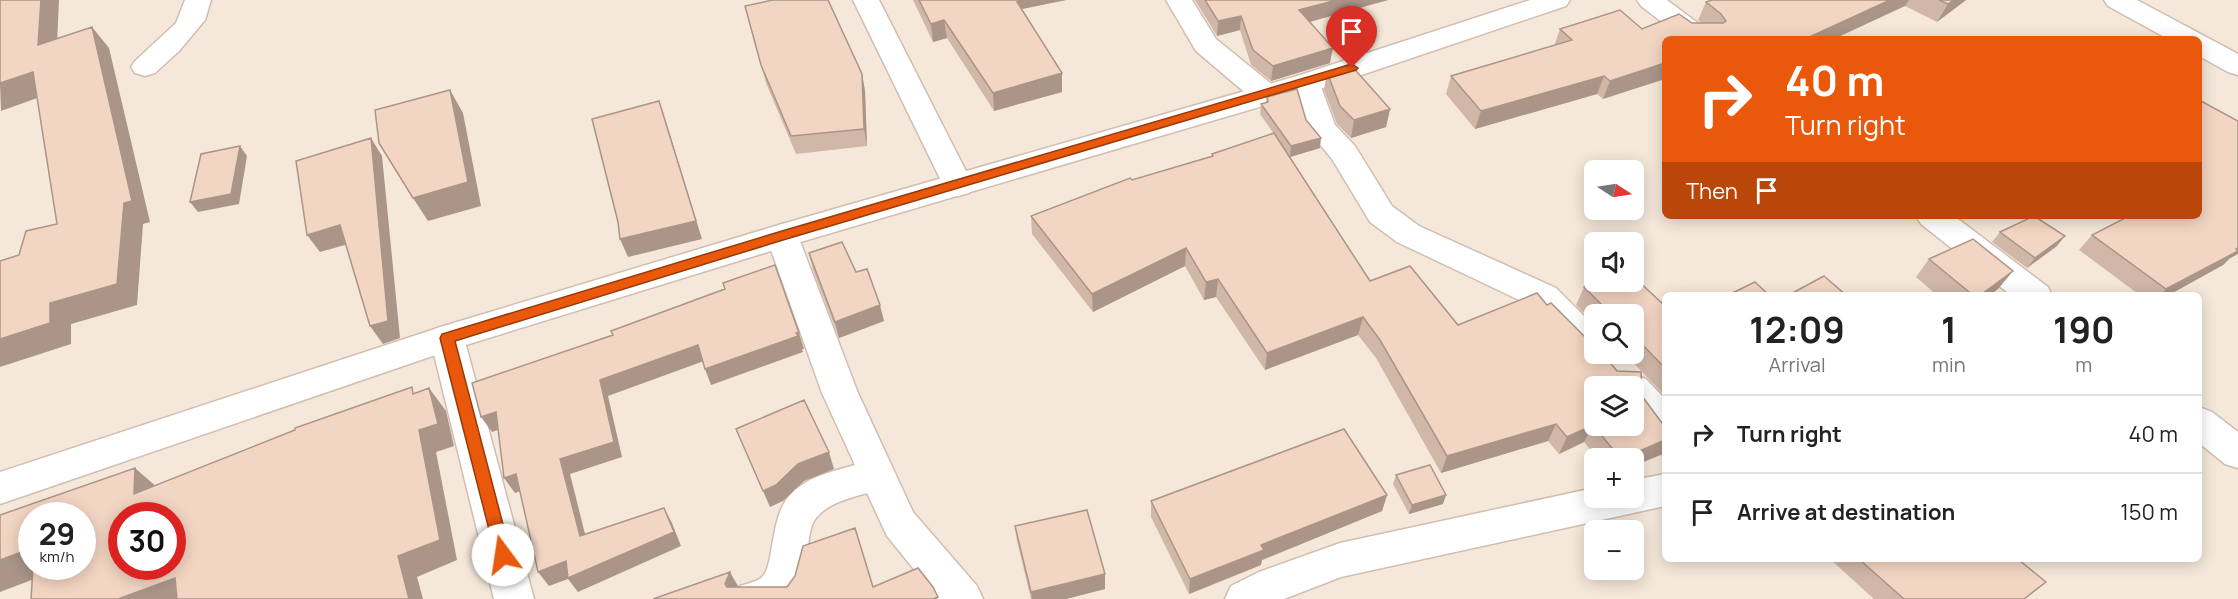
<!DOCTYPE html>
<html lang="en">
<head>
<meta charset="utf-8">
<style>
  body { margin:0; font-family:Manrope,sans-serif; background:#f6f6f6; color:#222; height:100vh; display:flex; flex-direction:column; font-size:22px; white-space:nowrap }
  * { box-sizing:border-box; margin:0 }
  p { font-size:20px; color:#767676 }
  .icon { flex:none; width:33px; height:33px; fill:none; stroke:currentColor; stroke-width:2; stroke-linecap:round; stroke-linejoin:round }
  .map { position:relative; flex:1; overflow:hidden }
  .drawer { position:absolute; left:1662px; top:292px; width:540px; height:270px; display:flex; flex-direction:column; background:#fff; border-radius:9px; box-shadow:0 3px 15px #0003 }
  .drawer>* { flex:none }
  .top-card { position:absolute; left:1662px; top:36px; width:540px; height:183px; border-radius:9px; box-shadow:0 3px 15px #0003; background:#ea580c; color:#fff; overflow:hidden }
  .needle { width:39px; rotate:102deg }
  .controls { position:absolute; left:1584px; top:160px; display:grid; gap:12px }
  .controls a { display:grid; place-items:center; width:60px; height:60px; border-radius:9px; background:#fff; box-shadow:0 3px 15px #0003; font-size:30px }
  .speed { position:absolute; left:18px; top:502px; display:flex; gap:12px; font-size:30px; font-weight:700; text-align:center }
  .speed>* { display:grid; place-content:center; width:78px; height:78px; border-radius:50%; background:#fff; box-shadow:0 3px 15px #0003; line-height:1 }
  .speed small { font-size:15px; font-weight:400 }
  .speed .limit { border:9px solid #d22; background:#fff; color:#111 }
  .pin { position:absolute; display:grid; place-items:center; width:51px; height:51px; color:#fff; margin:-62px -26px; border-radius:50% 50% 50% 0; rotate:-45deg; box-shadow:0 0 6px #0007 }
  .pin .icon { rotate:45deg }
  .me { position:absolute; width:66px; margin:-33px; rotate:346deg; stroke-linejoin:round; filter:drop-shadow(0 0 4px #0008) }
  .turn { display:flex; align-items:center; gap:21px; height:126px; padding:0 24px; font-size:27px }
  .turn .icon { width:78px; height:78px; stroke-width:2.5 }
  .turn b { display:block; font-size:42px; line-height:51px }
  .then { display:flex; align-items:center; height:57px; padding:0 24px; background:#0003; gap:12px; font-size:22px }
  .eta { display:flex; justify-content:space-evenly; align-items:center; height:102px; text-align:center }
  .eta b { font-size:36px; font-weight:700; line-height:42px }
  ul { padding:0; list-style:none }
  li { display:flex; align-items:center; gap:18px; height:78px; padding:0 24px; border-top:2px solid #e0e0e0 }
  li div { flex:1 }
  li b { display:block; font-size:22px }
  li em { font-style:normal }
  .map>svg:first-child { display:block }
  .residential { fill:#f5e8da; fill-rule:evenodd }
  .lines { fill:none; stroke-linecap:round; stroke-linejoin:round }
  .minor-casing { stroke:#d1beb0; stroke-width:3 }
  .tertiary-casing { stroke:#d1beb0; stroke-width:3 }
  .minor { fill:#fff; fill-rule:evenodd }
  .tertiary { fill:#fff; fill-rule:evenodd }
  .wall { fill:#d1b7a8 }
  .shaded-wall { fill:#aa9588 }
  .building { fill:#f3d5c3; stroke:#aa9588; stroke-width:1.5; fill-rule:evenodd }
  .route { fill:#ea580c; stroke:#983908; stroke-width:1.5 }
</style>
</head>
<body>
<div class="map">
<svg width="2238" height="599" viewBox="0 0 2238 599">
  <rect width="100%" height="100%" fill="#fdf6ec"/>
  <!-- residential -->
  <path class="residential" d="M0 0H2238V599H0ZM1665 39H2199V216H1665ZM1594 171H1634V210H1594ZM1594 243H1634V282H1594ZM1665 296H2199V560H1665ZM1594 315H1634V354H1594ZM1594 387H1634V426H1594ZM1594 459H1634V498H1594ZM32 516H82V567H32ZM122 516H172V567H122ZM1594 531H1634V570H1594Z"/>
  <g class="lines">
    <defs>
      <path id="minor" d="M185 0H211L205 20 179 51 155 73 145 76 135 73 131 67 135 61 176 23Z
        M853 0H879L973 185 969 193 958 196 947 193Z
        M1166 0H1192L1216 39 1275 87 1279 94 1275 101 1265 103 1255 101 1196 51Z
        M1637 0H1667L1711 33 1715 39H1684L1641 6Z
        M2104 0H2137L2238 54V75L2228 72 2199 56V39H2168L2108 6Z
        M1307 74 1317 76 1335 125 1355 146 1392 206 1419 226 1556 288 1594 326V354H1607L1606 357 1594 360 1582 357 1532 306 1397 242 1370 222 1332 159 1307 129 1293 83 1297 76Z
        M1916 216H1954L2048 287 2052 296H2012L1921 224Z
        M782 224 793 228 798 236 858 393 913 512 977 586 983 599H938L887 536 867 493C850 498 828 503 816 518 803 534 813 574 793 599H734L740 586C746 584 756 582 761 578 776 566 768 516 792 493 807 477 834 471 855 465L822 393 766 236 771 228Z
        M447 325 459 329 464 338 534 599H494L430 338 435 329Z
        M1634 375 1646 379 1665 399V438L1652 433 1634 412V387H1618L1622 379Z
        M2199 407 2212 412 2238 432V468L2225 464 2199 443Z
        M1665 474V506L1341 577 1284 599H1225L1231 586 1259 572 1340 543 1594 488V498H1634V480Z"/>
      <path id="tertiary" d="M1530 0H1570L1566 6 1317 90 787 246 453 349 0 504V472L447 325 782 224 1297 76Z"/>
    </defs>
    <!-- minor casing -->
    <use href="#minor" class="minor-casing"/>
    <!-- tertiary casing -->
    <use href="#tertiary" class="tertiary-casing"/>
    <!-- minor -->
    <use href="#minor" class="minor"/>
    <!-- tertiary -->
    <use href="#tertiary" class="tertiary"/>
  </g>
  <!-- wall -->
  <path class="wall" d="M913 0H1066L1022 9 1062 73V92L994 111 947 38 933 42Z
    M1195 0H1388L1310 22 1330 63 1271 81 1251 65 1240 30 1217 36Z
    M1712 0H1966L1937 22 1905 6 1665 39 1603 99 1597 94 1475 129 1446 94 1451 76 1554 46 1560 29H1642L1692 23H1702L1698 20 1706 2Z
    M745 6 862 74 865 91 867 146 796 154 766 83Z
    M1327 72 1390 109 1386 127 1351 138 1337 124 1324 90Z
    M1267 97 1306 120 1320 148 1290 157 1260 114 1261 104 1266 103Z
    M1212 154 1370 281 1458 325 1547 305 1617 371 1642 396 1663 454 1634 459H1598L1584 442 1559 454 1548 441 1441 473 1376 358 1358 335 1265 370 1216 297 1204 300 1185 266 1093 312 1032 234 1031 216 1132 180 1211 156Z
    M2000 232 2057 246 2027 268 1992 242Z
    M2092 235 2229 259 2223 265 2167 296H2141L2079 250Z
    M809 253 856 272 884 321 839 338 813 270Z
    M1929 259 1999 288 1989 296H1938L1916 277Z
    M1584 287 1665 306V396L1625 354H1634V315H1594V323L1576 305Z
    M1396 475 1443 504 1409 514 1393 484Z
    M1387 495 1382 511 1262 560 1261 565 1189 594 1151 517V501Z
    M1015 526 1105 574V589L1066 599H1031L1017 541Z
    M1831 560H2019L2025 599H1874Z"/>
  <!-- shaded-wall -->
  <path class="shaded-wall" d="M41 0H59L56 67 38 45Z
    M1016 0H1066L1022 9V19Z
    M1337 0H1388L1298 25 1299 10Z
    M1890 0H1909L1905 6 1834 39H1805Z
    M1954 0H1966L1937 22 1948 4Z
    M1241 16 1240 30 1217 36 1218 21Z
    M944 20 947 38 933 42 931 24Z
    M92 27 109 48 150 222 143 224 137 305 71 324V344L0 367V339L50 303Z
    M1333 48 1330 63 1271 81 1273 66Z
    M1665 63V79L1603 99 1610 81Z
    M33 72 51 93 1 111 0 83Z
    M1062 73V92L994 111 993 93Z
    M862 74 865 91 867 146 864 129Z
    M1604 76 1597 94 1475 129 1481 111Z
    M450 90 463 113 481 206 428 221 413 198Z
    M659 101 665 119 702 239 628 257 620 239Z
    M1390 109 1386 127 1351 138 1354 120Z
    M371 138 382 156 400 338 383 344 370 326Z
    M1321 138 1320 148 1290 157 1291 146Z
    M240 146 247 156 239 204 198 212 190 202Z
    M340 225 352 243 320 252 307 235Z
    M2065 236 2057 246 2027 268 2035 258Z
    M1186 248 1185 266 1093 312 1092 294Z
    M2238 248V254L2229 259 2223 265 2167 296H2160L2166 289Z
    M2013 271 1999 288 1989 296H1979Z
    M1218 279 1216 297 1204 300 1206 282Z
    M880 305 884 321 839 338 835 322Z
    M1363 317 1358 335 1265 370 1267 353Z
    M799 333 804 349H802L803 352 711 385 705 369Z
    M698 345 704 361 608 396 622 457 570 474 589 550 580 536 560 459 600 380Z
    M429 388 446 411 454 446 436 452 457 560 417 577 423 599H409L398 556 419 430Z
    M496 412 506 427 492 432 481 417Z
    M1556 424 1548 441 1441 473 1447 456Z
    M1593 425 1584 442 1559 454 1567 437Z
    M1665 440V450L1663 454 1634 466V459H1620Z
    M829 452 834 469 804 481 783 501 770 507 763 491 798 464Z
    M135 468 159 489 134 494Z
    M516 474 526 489 515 493 504 478Z
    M1387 495 1382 511 1262 560 1261 565 1189 594 1190 579 1261 545Z
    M1446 495 1443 504 1409 514 1412 505Z
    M664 508 672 523 681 546 578 592 568 579 549 586 538 572Z
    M32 548V567L63 568 0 592V560Z
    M730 572 738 586 732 598 725 584Z
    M1105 574V589L1066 599H1032L1031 592Z
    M175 578 199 599H118Z"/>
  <!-- building -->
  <path class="building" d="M0 0H41L38 45 92 27 132 201 124 203 117 284 50 303V323L0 339V261L19 255 26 231 57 224 33 72 0 83Z
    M773 0H828L862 74 864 129 791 136 761 65 745 6Z
    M919 0H1020L1021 1 1017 2 1062 73 993 93 944 20 931 24Z
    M1205 0H1337L1299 10 1333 48 1273 66 1253 50 1241 16 1218 21Z
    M1712 0H1890L1805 39H1665V63L1610 81 1604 76 1481 111 1451 76 1572 40 1560 29 1620 10 1642 29 1679 14 1692 23H1723L1726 21 1721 14 1706 2Z
    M1939 0H1954L1948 4Z
    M1350 64 1390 109 1354 120 1340 106 1327 72Z
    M1297 89 1306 120 1321 138 1291 146 1261 104 1268 102 1267 97Z
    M450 90 468 182 413 198 379 143 375 110Z
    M2199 100 2238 121V248L2236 249 2238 251 2166 289 2092 235 2129 216H2199Z
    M659 101 696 221 620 239 618 222 592 119Z
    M1274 133 1370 281 1410 266 1458 325 1537 293 1547 305 1551 303 1589 341 1593 343 1594 344V354H1603L1617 371 1641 372 1642 396 1665 427V440L1621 459 1593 425 1567 437 1556 424 1447 456 1380 340 1363 317 1267 353 1218 279 1206 282 1186 248 1092 294 1031 216 1130 178 1132 180 1213 156 1212 154ZM1594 387H1634V426H1594Z
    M371 138 388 321 370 326 340 225 307 235 296 161Z
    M240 146 231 194 190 202 201 154Z
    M2034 216 2065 236 2035 258 2000 232Z
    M1973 239 2013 271 1979 296H1974L1929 259Z
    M842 242 856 272 867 269 880 305 835 322 809 253Z
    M775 265 799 333H796L798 336 705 369 698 345 600 380 614 442 560 459 580 536 664 508 674 532 568 578 566 561 538 572 516 474 504 478 496 412 481 417 472 383 613 335 611 331 725 289 723 283Z
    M1824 276 1847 296H1787Z
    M1634 277 1665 306V368L1634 336V315H1604V307L1584 287 1595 282H1634Z
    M1755 282 1770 296H1726Z
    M412 387 413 394 429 388 438 424 419 430 440 540 398 556 409 599H177L175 578 118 599H31L33 567H82V516H32V548L0 560V515L135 468 134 494 295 430V428ZM122 516H172V567H122Z
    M804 400 829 452 798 464 776 485 763 491 736 429Z
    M1344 429 1387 495 1261 545 1264 550 1190 579 1151 501Z
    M1430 465 1446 495 1412 505 1396 475Z
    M1087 510 1105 574 1031 592 1015 526Z
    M855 528 873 587 918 568 933 587 938 597 933 599H653L730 572 725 584 727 587H787L795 576 803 546Z
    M1860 560H2019L2046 582 2024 599H1904Z"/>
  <!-- route -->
  <path class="route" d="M1352 64 1358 68 1356 70 783 240 455 341 511 555 509 561 503 563 497 561 440 338 442 334 782 231Z"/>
</svg>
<div class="controls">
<a><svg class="needle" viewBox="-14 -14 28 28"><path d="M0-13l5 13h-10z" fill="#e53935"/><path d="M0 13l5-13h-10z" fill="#767676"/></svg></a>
<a><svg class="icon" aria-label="sound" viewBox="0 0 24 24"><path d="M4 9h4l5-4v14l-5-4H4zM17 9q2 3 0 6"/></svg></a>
<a><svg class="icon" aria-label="search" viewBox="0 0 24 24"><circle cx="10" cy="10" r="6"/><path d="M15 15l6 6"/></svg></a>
<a><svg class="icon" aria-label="layers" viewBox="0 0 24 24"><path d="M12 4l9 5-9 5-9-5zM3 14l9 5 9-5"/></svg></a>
<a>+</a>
<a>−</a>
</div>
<div class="speed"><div>29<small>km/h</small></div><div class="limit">30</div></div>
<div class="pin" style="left:1352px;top:68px;background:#d93025"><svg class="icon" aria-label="arrive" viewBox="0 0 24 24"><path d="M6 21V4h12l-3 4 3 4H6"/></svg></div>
<svg class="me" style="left:503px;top:555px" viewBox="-20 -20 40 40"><circle r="19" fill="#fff"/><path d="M0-13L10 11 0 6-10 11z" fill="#ea580c"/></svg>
<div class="top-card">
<div class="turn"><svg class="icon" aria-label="right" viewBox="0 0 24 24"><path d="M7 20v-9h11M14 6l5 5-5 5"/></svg><div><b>40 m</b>Turn right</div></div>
<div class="then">Then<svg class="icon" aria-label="arrive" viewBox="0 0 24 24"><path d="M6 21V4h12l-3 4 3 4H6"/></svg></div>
</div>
<section class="drawer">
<div class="eta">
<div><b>12:09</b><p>Arrival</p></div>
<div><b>1</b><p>min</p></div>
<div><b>190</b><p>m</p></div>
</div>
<ul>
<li><svg class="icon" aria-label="right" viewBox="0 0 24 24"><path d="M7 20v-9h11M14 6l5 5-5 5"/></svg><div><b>Turn right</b></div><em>40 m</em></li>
<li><svg class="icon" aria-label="arrive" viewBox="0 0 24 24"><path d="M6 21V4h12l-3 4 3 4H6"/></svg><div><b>Arrive at destination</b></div><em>150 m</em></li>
</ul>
</section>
</div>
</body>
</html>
